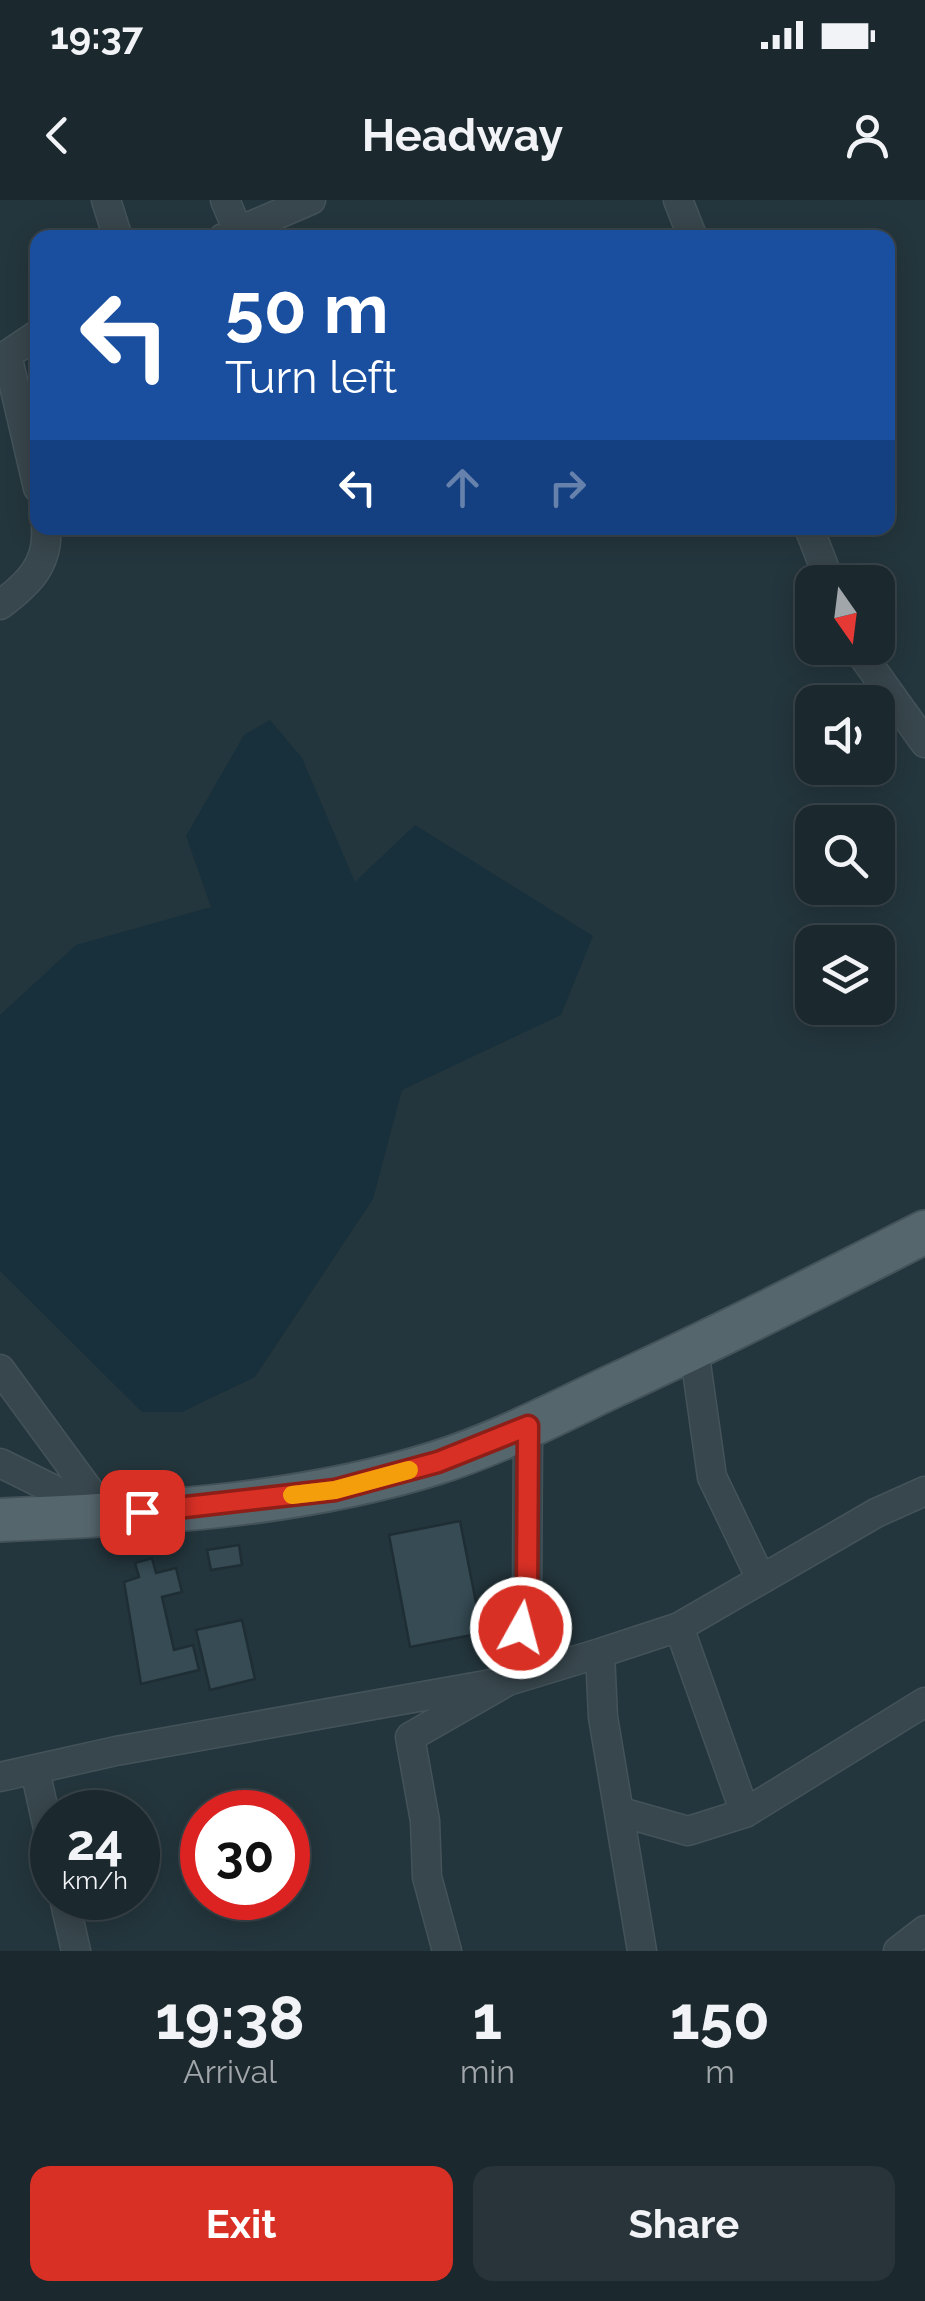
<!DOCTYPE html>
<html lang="en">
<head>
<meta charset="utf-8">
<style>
  body { margin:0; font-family:Raleway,sans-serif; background:#28343a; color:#f1f3f6; height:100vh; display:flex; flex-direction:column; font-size:38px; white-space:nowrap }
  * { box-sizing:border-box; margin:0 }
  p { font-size:32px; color:#a0a6aa }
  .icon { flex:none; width:55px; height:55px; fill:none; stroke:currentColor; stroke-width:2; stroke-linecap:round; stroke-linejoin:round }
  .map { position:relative; height:1751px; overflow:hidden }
  .sheet { display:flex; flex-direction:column; background:#1b282e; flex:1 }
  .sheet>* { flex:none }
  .guide { position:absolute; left:30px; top:30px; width:865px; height:305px; border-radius:20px; box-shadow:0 5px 25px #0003,0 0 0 2px #39444a; background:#1a4fa0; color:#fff; overflow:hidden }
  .needle { width:65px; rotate:166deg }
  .tools { position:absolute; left:795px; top:365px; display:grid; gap:20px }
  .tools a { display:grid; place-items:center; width:100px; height:100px; border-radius:20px; background:#1b282e; box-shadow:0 5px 25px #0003,0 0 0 2px #39444a; font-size:50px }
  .speed { position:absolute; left:30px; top:1590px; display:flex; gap:20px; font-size:50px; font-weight:700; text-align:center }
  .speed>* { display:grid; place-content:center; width:130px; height:130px; border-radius:50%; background:#1b282e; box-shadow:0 5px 25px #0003,0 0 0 2px #39444a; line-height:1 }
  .speed small { font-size:25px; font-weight:400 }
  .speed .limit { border:15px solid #d22; background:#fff; color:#111 }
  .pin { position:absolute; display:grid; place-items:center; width:85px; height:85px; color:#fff; margin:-42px; border-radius:20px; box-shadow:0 5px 15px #0006 }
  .me { position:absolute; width:110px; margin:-55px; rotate:7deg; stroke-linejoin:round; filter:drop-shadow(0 0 8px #0008) }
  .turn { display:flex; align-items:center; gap:35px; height:210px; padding:0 30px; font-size:45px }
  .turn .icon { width:130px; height:130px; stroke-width:2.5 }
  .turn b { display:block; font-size:70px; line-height:85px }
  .lanes { display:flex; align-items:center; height:95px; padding:0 30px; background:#0003; justify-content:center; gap:50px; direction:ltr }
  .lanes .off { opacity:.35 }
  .eta { display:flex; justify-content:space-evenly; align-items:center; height:170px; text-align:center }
  .eta b { font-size:60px; font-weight:700; line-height:70px }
  .action { display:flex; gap:20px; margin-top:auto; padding:20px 30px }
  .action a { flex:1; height:115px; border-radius:20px; background:#d93025; color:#fff; font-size:40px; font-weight:700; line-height:115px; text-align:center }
  .action a+a { background:#28343a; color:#f1f3f6 }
  .status { display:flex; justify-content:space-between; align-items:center; height:70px; padding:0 50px; background:#1b282e; direction:ltr }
  .status svg { height:28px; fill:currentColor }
  header { display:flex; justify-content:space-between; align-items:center; height:130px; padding:0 30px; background:#1b282e; font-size:45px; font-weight:700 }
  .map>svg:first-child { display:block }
  .water { fill:#17303b }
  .building { fill:#364b54; stroke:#1f2e34; stroke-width:2.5 }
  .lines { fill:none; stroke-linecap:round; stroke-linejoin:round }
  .street-casing { stroke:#445359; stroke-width:31 }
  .primary-casing { stroke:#445359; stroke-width:46 }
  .street { stroke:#38474d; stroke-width:28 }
  .primary { stroke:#56666d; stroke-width:42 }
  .route-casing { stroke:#8d1f18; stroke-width:25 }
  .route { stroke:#d93025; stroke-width:18 }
  .slow { stroke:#f59e0b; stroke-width:18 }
</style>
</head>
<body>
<div class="status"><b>19:37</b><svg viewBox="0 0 49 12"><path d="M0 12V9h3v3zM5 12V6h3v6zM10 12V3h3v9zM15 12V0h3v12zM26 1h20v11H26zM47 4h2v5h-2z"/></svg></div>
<header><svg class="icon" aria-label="back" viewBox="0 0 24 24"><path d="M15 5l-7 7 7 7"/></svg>Headway<svg class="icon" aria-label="person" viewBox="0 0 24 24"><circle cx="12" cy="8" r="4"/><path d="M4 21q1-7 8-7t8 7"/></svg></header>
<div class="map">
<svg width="925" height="1751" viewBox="0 0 925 1751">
  <rect width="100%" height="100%" fill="#24363d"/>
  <!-- water -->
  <path class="water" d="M270 520 302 558 355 682 415 625 593 736 561 815 402 890 373 999 255 1177 182 1212H142L0 1071V815L76 745 211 707 186 636 244 535Z"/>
  <!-- building -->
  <path class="building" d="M460 1321 482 1433 410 1447 389 1335Z
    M239 1345 242 1365 211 1370 207 1350Z
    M152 1358 156 1373 176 1368 182 1392 162 1397 174 1450 193 1445 199 1470 141 1484 124 1382 139 1377 135 1363Z
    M242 1420 255 1479 210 1490 196 1430Z"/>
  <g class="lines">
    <defs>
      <path id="street" d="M106 0 118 38
        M225 0 238 31
        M678 0 693 38
        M223 38 311 0
        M38 134 7 155 38 288
        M809 328 830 382
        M0 405C27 385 49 365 46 328
        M857 448 925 543
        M694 1149 712 1277 761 1379
        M0 1169 107 1315
        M0 1263 97 1311
        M679 1427 745 1613
        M600 1453 603 1517 642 1751
        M35 1570 52 1647
        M0 1577 116 1551 508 1481 600 1453 679 1427 876 1313 925 1291
        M621 1612 688 1631 745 1613 925 1502
        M64 1698 76 1751
        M447 1751 427 1677 425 1621 410 1537 508 1481 527 1401 528 1226
        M898 1751 925 1730"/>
      <path id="primary" d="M0 1320C146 1314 296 1307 436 1263 497 1244 554 1214 611 1187 717 1138 821 1085 925 1032"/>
    </defs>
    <!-- street casing -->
    <use href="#street" class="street-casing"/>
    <!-- primary casing -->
    <use href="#primary" class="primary-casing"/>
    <!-- street -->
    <use href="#street" class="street"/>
    <!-- primary -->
    <use href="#primary" class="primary"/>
  </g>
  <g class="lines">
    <defs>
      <path id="route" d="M142 1312 335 1290 438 1262 528 1226 527 1401 521 1428"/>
    </defs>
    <!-- route casing -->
    <use href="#route" class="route-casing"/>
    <!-- route -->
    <use href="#route" class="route"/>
    <!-- slow -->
    <path class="slow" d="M292 1295 335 1290 409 1270"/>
  </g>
</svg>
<div class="tools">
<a><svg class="needle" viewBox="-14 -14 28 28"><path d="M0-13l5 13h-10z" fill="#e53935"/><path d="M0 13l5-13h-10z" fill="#a0a6aa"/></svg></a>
<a><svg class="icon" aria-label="sound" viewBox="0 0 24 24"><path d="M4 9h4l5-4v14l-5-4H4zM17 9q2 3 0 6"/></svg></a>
<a><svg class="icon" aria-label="search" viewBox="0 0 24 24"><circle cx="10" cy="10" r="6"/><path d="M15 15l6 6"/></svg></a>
<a><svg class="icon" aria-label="layers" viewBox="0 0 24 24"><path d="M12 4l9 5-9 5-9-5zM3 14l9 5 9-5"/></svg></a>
</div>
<div class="speed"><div>24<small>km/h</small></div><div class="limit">30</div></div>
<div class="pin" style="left:142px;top:1312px;background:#d93025"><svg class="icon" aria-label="arrive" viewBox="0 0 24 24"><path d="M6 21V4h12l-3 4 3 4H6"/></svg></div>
<svg class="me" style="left:521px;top:1428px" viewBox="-20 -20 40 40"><circle r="17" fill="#d93025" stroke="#fff" stroke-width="3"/><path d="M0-11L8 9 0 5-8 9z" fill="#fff"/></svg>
<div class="guide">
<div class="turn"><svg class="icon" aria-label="left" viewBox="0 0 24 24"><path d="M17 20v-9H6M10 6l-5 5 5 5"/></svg><div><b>50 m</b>Turn left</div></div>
<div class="lanes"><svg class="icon" aria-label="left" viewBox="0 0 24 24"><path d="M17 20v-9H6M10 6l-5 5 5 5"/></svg><svg class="icon off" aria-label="ahead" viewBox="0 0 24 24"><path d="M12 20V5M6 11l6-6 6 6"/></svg><svg class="icon off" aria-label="right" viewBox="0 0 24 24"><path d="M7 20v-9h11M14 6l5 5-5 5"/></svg></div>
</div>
</div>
<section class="sheet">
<div class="eta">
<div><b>19:38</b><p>Arrival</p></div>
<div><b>1</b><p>min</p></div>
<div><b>150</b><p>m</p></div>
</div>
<div class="action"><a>Exit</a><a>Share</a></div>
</section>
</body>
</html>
